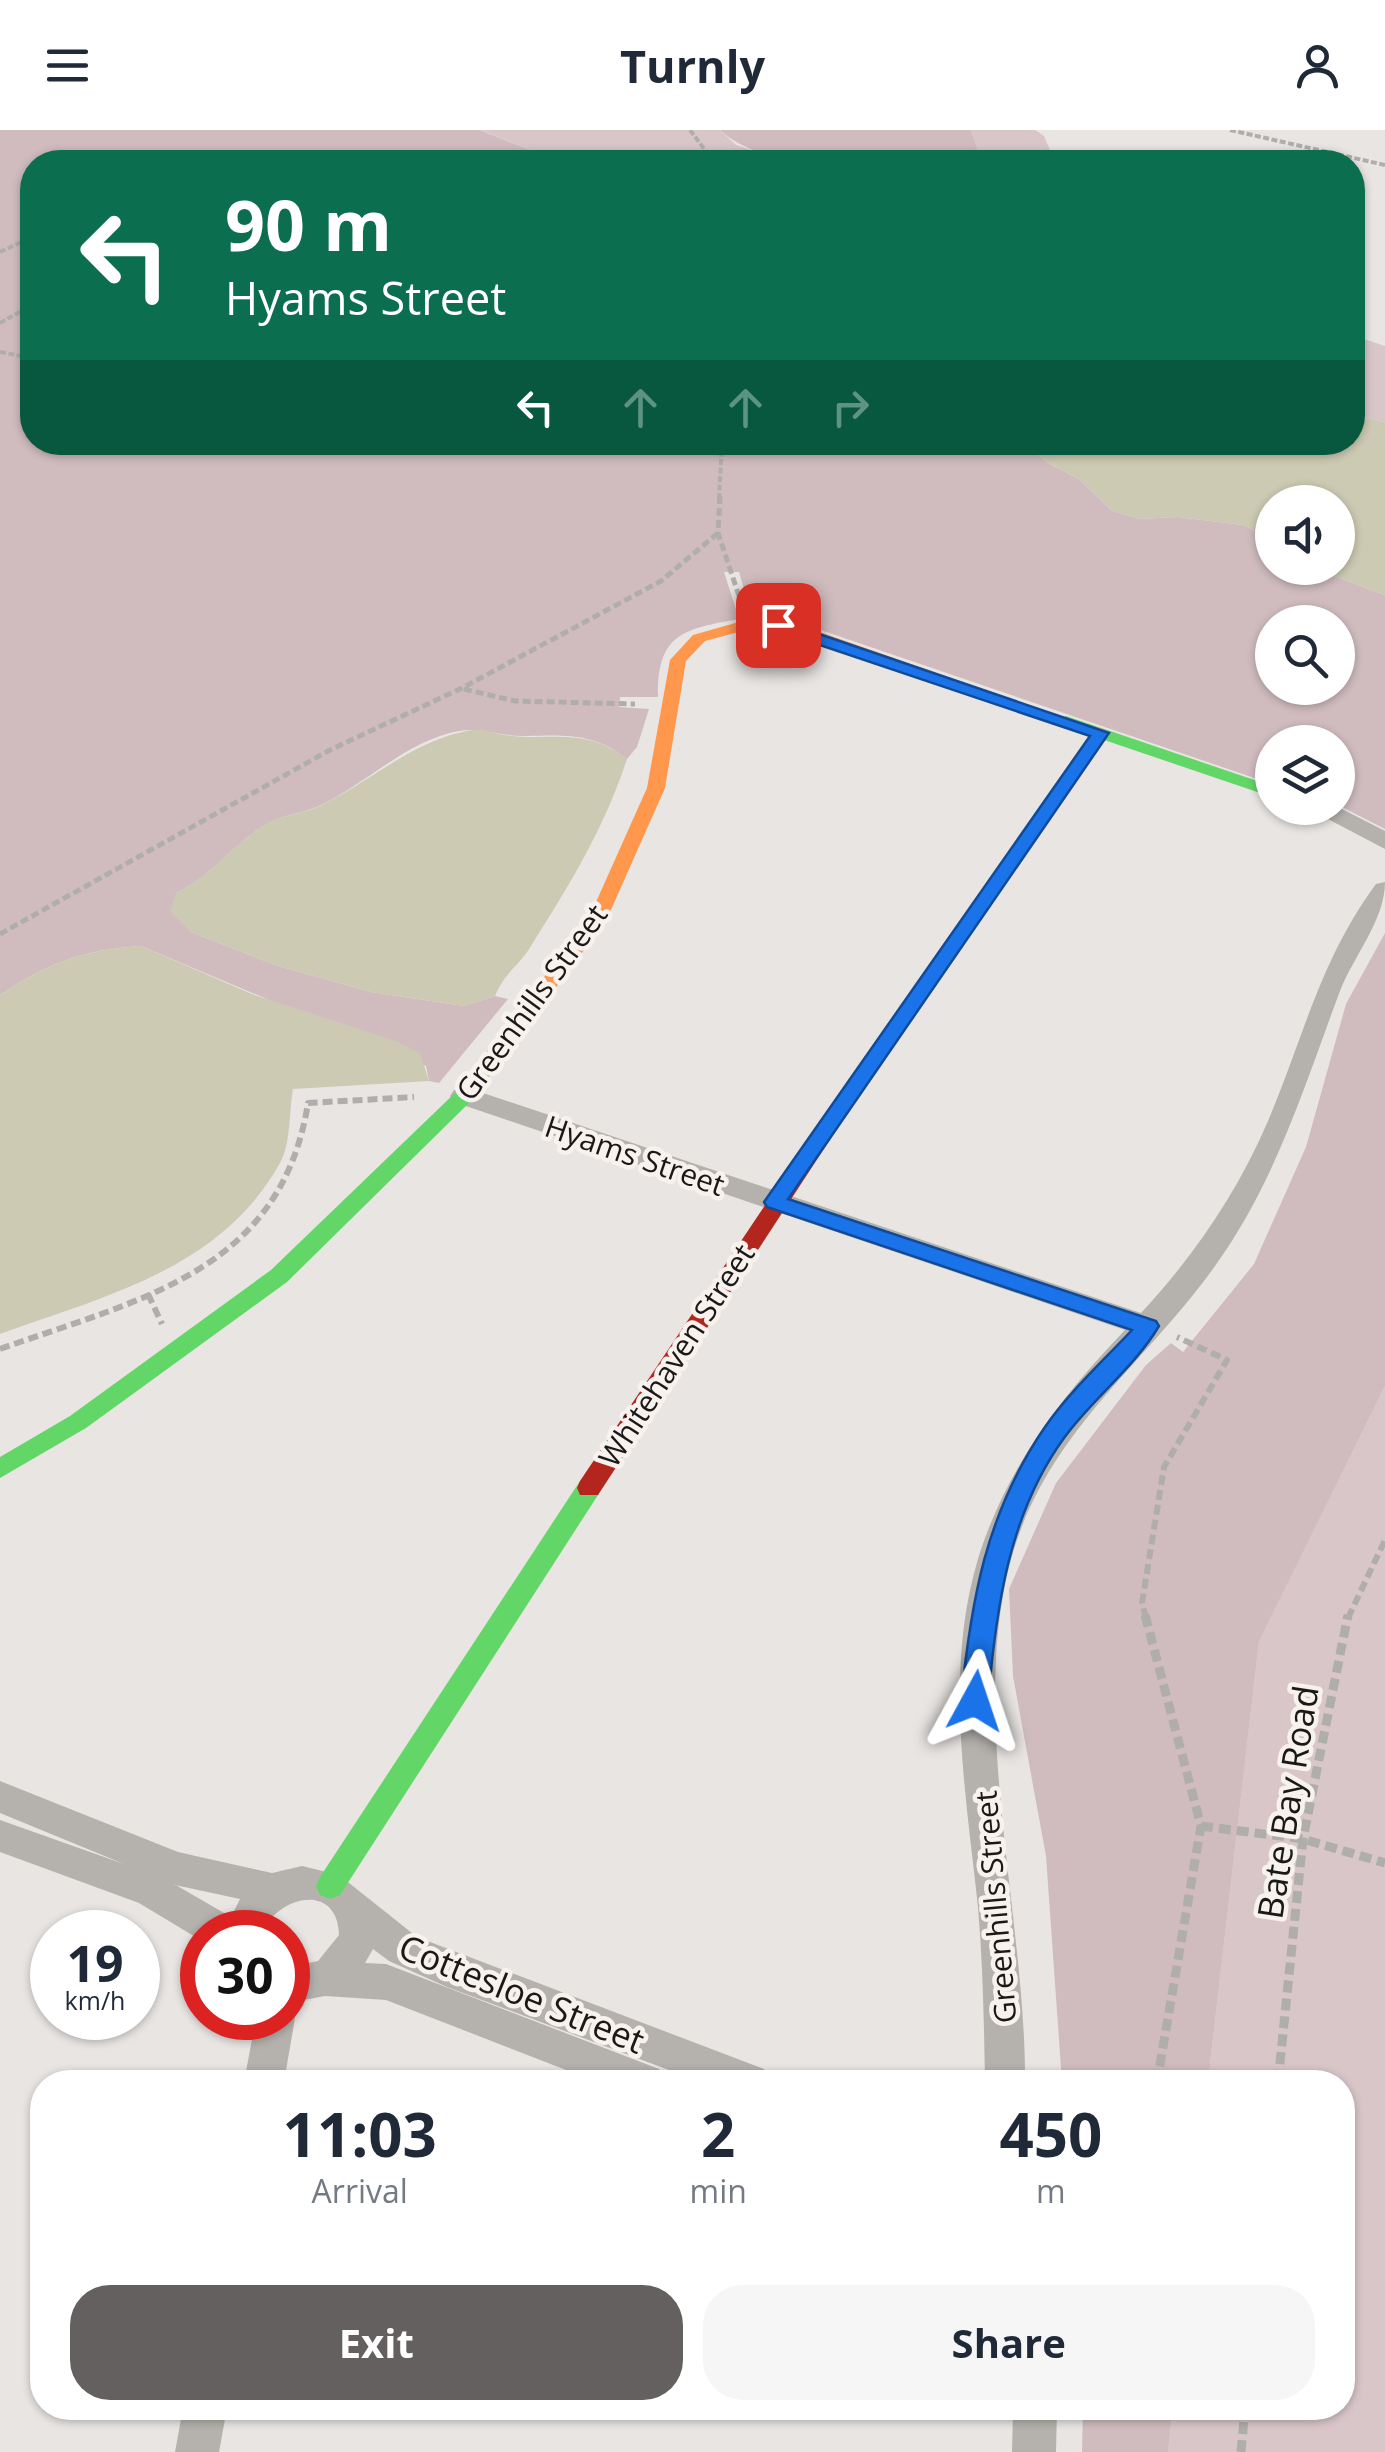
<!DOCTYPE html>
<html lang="en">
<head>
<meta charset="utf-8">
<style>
  body { margin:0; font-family:"Open Sans",sans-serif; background:#f6f6f7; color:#1f2937; height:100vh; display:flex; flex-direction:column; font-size:38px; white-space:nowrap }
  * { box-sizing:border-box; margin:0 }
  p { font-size:32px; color:#747a83 }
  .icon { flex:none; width:55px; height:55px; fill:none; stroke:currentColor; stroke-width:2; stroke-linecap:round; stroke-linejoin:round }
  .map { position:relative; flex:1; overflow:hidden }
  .details { position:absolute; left:30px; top:1940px; width:1325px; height:350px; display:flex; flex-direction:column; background:#fff; border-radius:40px; box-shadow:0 2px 8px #0004 }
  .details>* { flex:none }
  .guide { position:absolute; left:20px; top:20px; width:1345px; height:305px; border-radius:40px; box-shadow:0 2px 8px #0004; background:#0b6e4f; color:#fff; overflow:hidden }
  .fabs { position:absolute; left:1255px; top:355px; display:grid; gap:20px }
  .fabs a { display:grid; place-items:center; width:100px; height:100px; border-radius:50%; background:#fff; box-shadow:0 2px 8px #0004; font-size:50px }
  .speed { position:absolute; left:30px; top:1780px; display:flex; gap:20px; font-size:50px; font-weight:700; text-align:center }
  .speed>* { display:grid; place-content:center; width:130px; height:130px; border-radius:50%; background:#fff; box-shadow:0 2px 8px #0004; line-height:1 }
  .speed small { font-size:25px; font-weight:400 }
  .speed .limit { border:15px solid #d22; background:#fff; color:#111 }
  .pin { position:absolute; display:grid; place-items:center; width:85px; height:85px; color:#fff; margin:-42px; border-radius:20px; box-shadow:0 5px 15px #0006 }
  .me { position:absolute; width:110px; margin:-55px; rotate:5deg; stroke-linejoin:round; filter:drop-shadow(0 0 8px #0008) }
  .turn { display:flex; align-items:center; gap:35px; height:210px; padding:0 40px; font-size:45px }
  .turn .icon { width:130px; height:130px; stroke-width:2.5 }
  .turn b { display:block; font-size:70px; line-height:85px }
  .lanes { display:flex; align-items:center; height:95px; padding:0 40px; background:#0003; justify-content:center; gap:50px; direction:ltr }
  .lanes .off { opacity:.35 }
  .eta { display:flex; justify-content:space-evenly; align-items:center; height:170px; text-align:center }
  .eta b { font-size:60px; font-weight:700; line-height:70px }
  .button { display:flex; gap:20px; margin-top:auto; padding:20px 40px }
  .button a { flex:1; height:115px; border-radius:40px; background:#63605f; color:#fff; font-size:40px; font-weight:700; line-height:115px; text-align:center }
  .button a+a { background:#f6f6f7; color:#1f2937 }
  header { display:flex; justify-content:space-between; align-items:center; height:130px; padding:0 40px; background:#fff; font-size:45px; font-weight:700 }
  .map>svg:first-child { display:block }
  .green { fill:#d9c6c8 }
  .forest { fill:#d0bcbe; fill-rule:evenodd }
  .water { fill:#cdcab3 }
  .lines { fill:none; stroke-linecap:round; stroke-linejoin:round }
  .path-far3 { stroke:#b0aeab; stroke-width:4; stroke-dasharray:6 2.5; stroke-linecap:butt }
  .path-far2 { stroke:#b0aeab; stroke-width:5; stroke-dasharray:8 4; stroke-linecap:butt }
  .path-far1 { stroke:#b0aeab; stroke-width:6; stroke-dasharray:10 5; stroke-linecap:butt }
  .path { stroke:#b0aeab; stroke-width:9; stroke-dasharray:12 6; stroke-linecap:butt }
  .street { fill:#b5b2ad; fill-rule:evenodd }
  .fast { fill:#63d668; fill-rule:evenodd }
  .slow { fill:#ff974d; fill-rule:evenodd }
  .jam { fill:#b3261e; fill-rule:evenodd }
  .route { fill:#1a73e8; stroke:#114b97; stroke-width:2.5 }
  .labels { text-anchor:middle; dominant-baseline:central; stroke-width:9; stroke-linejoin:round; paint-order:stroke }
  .street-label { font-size:30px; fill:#1b1918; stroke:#f7f2ee }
  .near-street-label { font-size:35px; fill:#1b1918; stroke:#f7f2ee }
</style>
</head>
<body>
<header><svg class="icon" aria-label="menu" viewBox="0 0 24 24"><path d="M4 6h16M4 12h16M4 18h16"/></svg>Turnly<svg class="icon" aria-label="person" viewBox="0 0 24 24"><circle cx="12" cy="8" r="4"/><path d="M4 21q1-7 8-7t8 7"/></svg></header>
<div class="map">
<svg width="1385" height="2322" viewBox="0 0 1385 2322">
  <rect width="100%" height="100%" fill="#e8e5e3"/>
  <!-- green -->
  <path class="green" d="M481 0H720L736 15 787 32H560Z
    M971 0H1035L1044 6 1055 32H982Z
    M1352 205 1385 216V292L1353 286Z
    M1385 1256V2322H1168L1173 2278H1342V1952H1208L1259 1510Z"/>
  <!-- forest -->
  <path class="forest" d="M0 0H480L560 32H32V312L1024 313 1048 333 1079 349 1112 381 1141 389 1178 387 1243 395 1272 408V438H1312L1385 465V699L1338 675V612H1272V654L797 492 752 486 739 442H724L739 489C683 499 657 504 658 567H620L619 577 649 579 637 617 627 629C594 603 566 605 526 606 502 607 482 597 459 601 407 610 364 656 317 677 301 684 281 685 266 694 233 714 212 746 176 763L191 802 275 835 371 862 464 876 495 866 508 869 439 953 429 951 426 936 141 816C82 820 49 833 0 865ZM1272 492H1338V558H1272Z
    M720 0H971L982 32C909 32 773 50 720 0Z
    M1385 803V1256L1259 1511 1208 1952H1062L1046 1726 1013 1546 1009 1459 1056 1353 1146 1235 1171 1213 1183 1222 1254 1134 1306 1017 1346 874Z
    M1083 2278H1173L1168 2322H1082Z"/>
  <!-- water -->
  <path class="water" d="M1353 286 1385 292V465L1312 438H1338V372H1272V408L1243 395 1178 387 1141 389 1112 381 1079 349 1048 333 1024 313 1352 312Z
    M482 599C535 619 577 590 627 629 604 699 570 754 531 816 519 836 505 842 495 866L464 876 371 862 275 835 191 802 170 781 176 763C212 746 233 714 267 693 282 685 302 684 318 677 373 651 419 604 482 599Z
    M141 816 252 864 396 911 420 923 429 951 293 959C289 981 291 1014 280 1033 221 1139 105 1166 0 1204V865C49 833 83 820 141 816Z"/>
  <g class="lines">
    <!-- path-far3 -->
    <path class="path-far3" d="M690 0 714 32
      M1230 0 1385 35
      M0 122 32 107
      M0 193 32 175
      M0 222 32 228
      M719 369 722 312"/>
    <!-- path-far2 -->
    <path class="path-far2" d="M720 366 718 403 741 472
      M464 559 515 571 635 574
      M0 804 330 620 462 558 661 451 718 403"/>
    <!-- path-far1 -->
    <path class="path-far1" d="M148 1164 162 1194
      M0 1219C140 1169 281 1142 308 973L414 967
      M1146 1488 1142 1473 1164 1337 1227 1230 1177 1207
      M1348 1488 1385 1410"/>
    <!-- path -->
    <path class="path" d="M1145 1485 1201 1696 1157 1952
      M1201 1696 1303 1709 1385 1733
      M1278 1952 1303 1709 1348 1485
      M1241 2322 1245 2278"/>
    <!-- street -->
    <path class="street" d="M1338 677 1385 701V719L1307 678Z
      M1385 752C1385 790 1354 825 1340 861 1304 957 1276 1051 1215 1136 1148 1230 1056 1296 1017 1410 963 1570 1026 1782 1025 1952H985C984 1894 983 1836 978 1777 966 1664 944 1541 978 1429 1006 1338 1060 1268 1125 1200L454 972 450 966 454 960H474L1141 1183C1194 1126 1237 1063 1268 991 1304 906 1320 830 1376 754Z
      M0 1651 178 1722 272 1743 302 1736 339 1745 417 1807 764 1939 770 1952H701L447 1857 389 1831 373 1819 365 1833 386 1834 659 1939 665 1952H597L386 1870 325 1866 288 1873V1837L318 1831 339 1805C338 1753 280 1764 262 1802H202V1811L139 1773 0 1722V1690L124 1734 0 1683ZM174 1754 175 1755 240 1769 231 1787Z
      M288 1875 295 1888 284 1952H244L256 1888H288Z
      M183 2278H227L219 2322H175Z
      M1013 2278H1057L1056 2322H1012Z"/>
    <!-- fast -->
    <path class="fast" d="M1066 586 1272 656V667L1060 595 1058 591Z
      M535 866 545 872 471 971 287 1152 86 1298 0 1348V1327L70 1286 271 1140 457 961 528 868Z
      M589 1349 598 1351 601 1358 598 1365 340 1765 330 1769 320 1765 316 1756 320 1747 580 1351Z"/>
    <!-- slow -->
    <path class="slow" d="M746 490 800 495 1074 591 1066 596 1060 595 792 503 746 500 705 511 686 531 665 658 606 791 542 876H528L525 872 528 868 588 790 647 658 670 530 693 505Z
      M1101 598 1110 603 843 990H829L826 985 829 980 1095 599Z"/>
    <!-- jam -->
    <path class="jam" d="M836 978 846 985 598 1365H580L577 1358 580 1351 829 980Z"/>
  </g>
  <!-- route -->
  <path class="route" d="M778 490 1109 603 788 1069 1156 1191 1159 1196C1134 1238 1092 1269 1064 1308 1008 1385 996 1480 988 1571L984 1579H965L961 1571C971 1470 986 1383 1045 1297 1069 1262 1103 1231 1132 1200L767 1077 764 1072 1090 606 772 499 769 495Z"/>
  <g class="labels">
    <!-- street labels -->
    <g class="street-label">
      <text transform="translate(531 872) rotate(-54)">Greenhills Street</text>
      <text transform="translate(635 1025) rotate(19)">Hyams Street</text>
      <text transform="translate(676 1225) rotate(-57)">Whitehaven Street</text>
      <text transform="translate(995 1777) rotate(-95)">Greenhills Street</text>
    </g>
    <!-- near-street labels -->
    <g class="near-street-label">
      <text transform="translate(1287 1672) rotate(-81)">Bate Bay Road</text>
      <text transform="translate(522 1863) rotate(22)">Cottesloe Street</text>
    </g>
  </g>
</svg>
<div class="fabs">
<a><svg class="icon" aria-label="sound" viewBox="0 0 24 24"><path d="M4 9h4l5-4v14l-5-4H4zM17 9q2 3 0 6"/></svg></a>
<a><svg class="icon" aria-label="search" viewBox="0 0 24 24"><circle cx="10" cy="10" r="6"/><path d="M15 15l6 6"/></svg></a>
<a><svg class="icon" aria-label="layers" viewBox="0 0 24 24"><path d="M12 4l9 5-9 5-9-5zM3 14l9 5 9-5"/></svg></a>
</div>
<div class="speed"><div>19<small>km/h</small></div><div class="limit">30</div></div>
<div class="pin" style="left:778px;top:495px;background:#d93025"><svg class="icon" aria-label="arrive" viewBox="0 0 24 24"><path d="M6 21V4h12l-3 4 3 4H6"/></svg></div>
<svg class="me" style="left:975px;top:1571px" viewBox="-20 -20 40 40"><path d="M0-17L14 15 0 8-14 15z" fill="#1a73e8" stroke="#fff" stroke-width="4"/></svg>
<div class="guide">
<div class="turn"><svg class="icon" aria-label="left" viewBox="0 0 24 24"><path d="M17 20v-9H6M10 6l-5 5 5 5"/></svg><div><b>90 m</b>Hyams Street</div></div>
<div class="lanes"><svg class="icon" aria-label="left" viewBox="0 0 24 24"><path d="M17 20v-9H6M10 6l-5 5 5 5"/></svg><svg class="icon off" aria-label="ahead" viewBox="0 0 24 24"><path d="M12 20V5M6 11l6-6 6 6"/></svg><svg class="icon off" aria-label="ahead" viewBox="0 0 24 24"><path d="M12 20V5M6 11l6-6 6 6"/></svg><svg class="icon off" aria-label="right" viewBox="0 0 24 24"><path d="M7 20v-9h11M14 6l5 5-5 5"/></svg></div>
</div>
<section class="details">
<div class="eta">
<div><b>11:03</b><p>Arrival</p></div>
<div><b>2</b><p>min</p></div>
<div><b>450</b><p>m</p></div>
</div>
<div class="button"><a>Exit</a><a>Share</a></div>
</section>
</div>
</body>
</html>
